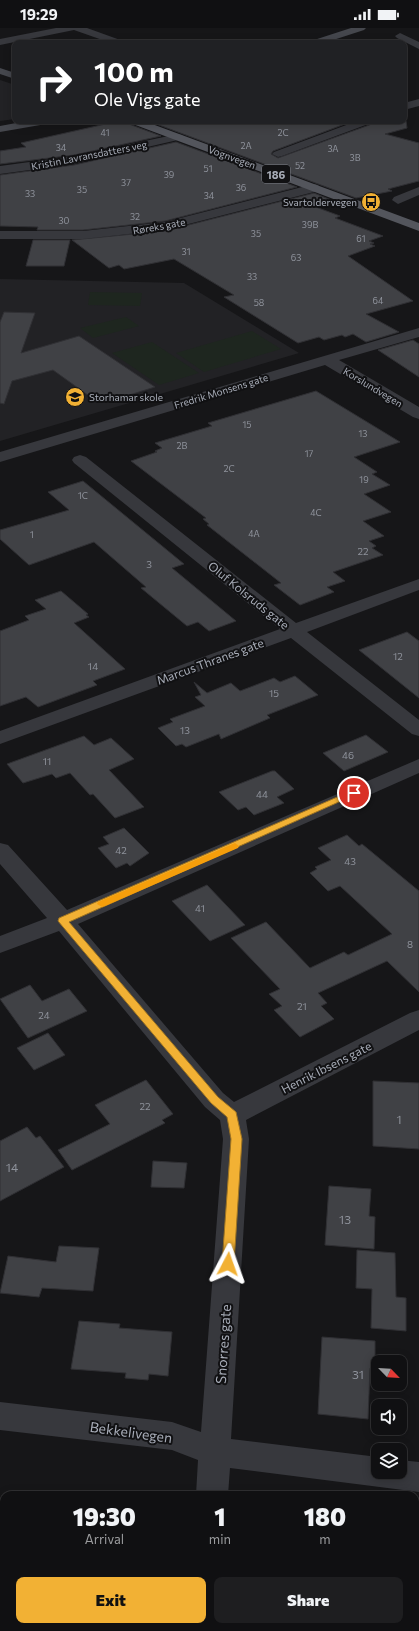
<!DOCTYPE html>
<html lang="en">
<head>
<meta charset="utf-8">
<style>
  body { margin:0; font-family:Commissioner,sans-serif; background:#1e1e20; color:#f1f3f6; height:100vh; display:flex; flex-direction:column; font-size:15px; white-space:nowrap }
  * { box-sizing:border-box; margin:0 }
  p { font-size:13px; color:#9c9d9f }
  .icon { flex:none; width:22px; height:22px; fill:none; stroke:currentColor; stroke-width:2; stroke-linecap:round; stroke-linejoin:round }
  .map { position:relative; flex:1; overflow:hidden }
  .panel { position:absolute; left:0px; top:1463px; width:419px; height:140px; display:flex; flex-direction:column; background:#101012; border-radius:12px 12px 0 0; box-shadow:0 2px 10px #0003,0 0 0 1px #303032 }
  .panel>* { flex:none }
  .banner { position:absolute; left:12px; top:12px; width:395px; height:84px; border-radius:8px; box-shadow:0 2px 10px #0003,0 0 0 1px #303032; background:#202124; color:#fff; overflow:hidden }
  .needle { width:26px; rotate:115deg }
  .controls { position:absolute; left:371px; top:1327px; display:grid; gap:8px }
  .controls a { display:grid; place-items:center; width:36px; height:36px; border-radius:8px; background:#101012; box-shadow:0 2px 10px #0003,0 0 0 1px #303032; font-size:20px }
  .pin { position:absolute; display:grid; place-items:center; width:34px; height:34px; color:#fff; margin:-17px; border:2px solid #fff; border-radius:50%; box-shadow:0 1px 4px #0007 }
  .me { position:absolute; width:44px; margin:-22px; rotate:4deg; stroke-linejoin:round; filter:drop-shadow(0 0 3px #0008) }
  .turn { display:flex; align-items:center; gap:14px; height:84px; padding:0 16px; font-size:18px }
  .turn .icon { width:52px; height:52px; stroke-width:2.5 }
  .turn b { display:block; font-size:28px; line-height:34px }
  .eta { display:flex; justify-content:space-evenly; align-items:center; height:68px; text-align:center }
  .eta b { font-size:24px; font-weight:800; line-height:28px }
  .primary-button { display:flex; gap:8px; margin-top:auto; padding:8px 16px }
  .primary-button a { flex:1; height:46px; border-radius:8px; background:#f2b134; color:#111; font-size:16px; font-weight:800; line-height:46px; text-align:center }
  .primary-button a+a { background:#1e1e20; color:#f1f3f6 }
  .status { display:flex; justify-content:space-between; align-items:center; height:28px; padding:0 20px; background:#101012; direction:ltr }
  .status svg { height:11px; fill:currentColor }
  .map>svg:first-child { display:block }
  .built { fill:#222225 }
  .green { fill:#1e261f }
  .building { fill:#404145; stroke:#303034 }
  .lines { fill:none; stroke-linecap:round; stroke-linejoin:round }
  .minor { fill:#37383d; fill-rule:evenodd }
  .secondary { fill:#45474d; fill-rule:evenodd }
  .primary { fill:#53555c; fill-rule:evenodd }
  .route { fill:#f2b134; stroke:#9d7322 }
  .slow { fill:#f59e0b }
  .labels { text-anchor:middle; dominant-baseline:central; stroke-width:4; stroke-linejoin:round; paint-order:stroke }
  .far-number-label { font-size:9px; fill:#8e929b }
  .far-street-label { font-size:10px; fill:#a8adb8; stroke:#111113 }
  .far-poi-label { font-size:10px; fill:#a8adb8; stroke:#111113; text-anchor:end }
  .number-label { font-size:10px; fill:#8e929b }
  .shield { fill:#111113; stroke:#7b7e86; stroke-width:1 }
  .shield-label { font-size:11px; font-weight:bold; fill:#a8adb8 }
  .street-label { font-size:12px; fill:#a8adb8; stroke:#111113 }
  .near-number-label { font-size:12px; fill:#8e929b }
  .near-street-label { font-size:14px; fill:#a8adb8; stroke:#111113 }
</style>
</head>
<body>
<div class="status"><b>19:29</b><svg viewBox="0 0 49 12"><path d="M0 12V9h3v3zM5 12V6h3v6zM10 12V3h3v9zM15 12V0h3v12zM26 1h20v11H26zM47 4h2v5h-2z"/></svg></div>
<div class="map">
<svg width="419" height="1603" viewBox="0 0 419 1603">
  <rect width="100%" height="100%" fill="#161618"/>
  <!-- built -->
  <path class="built" d="M0 52 15 57V91L0 93Z
    M0 251 184 255 299 325 0 413Z"/>
  <!-- green -->
  <path class="green" d="M90 264 142 265 140 278 88 277Z
    M126 289 139 298 93 310 80 300Z
    M252 303 281 321 204 344 176 325Z
    M152 314 199 345 159 357 112 325Z"/>
  <!-- building -->
  <path class="building" d="M119 93H126L129 96 161 108 74 127 0 136V123L26 119 21 115Z
    M148 93H353L273 123 271 126 278 130 372 96 374 93H406L407 100 385 106 419 115V153L388 161 392 163 356 170Z
    M176 114 297 159 165 193 83 202H37L38 199 0 198V147L74 137Z
    M314 165 336 174 313 178 340 188 335 190 383 208 369 213 374 215 370 216 375 218 348 228 413 273 366 286 399 304 366 314 353 306 345 309 342 307 324 312 319 309 298 315 224 269 234 267 174 231 124 241 119 237 109 240 72 212 165 203Z
    M33 212H70L64 238H26Z
    M4 284 35 285 21 325 79 308 155 359 110 373 102 367 92 370 53 342 12 353 4 376 0 375V294Z
    M413 312 419 316V349L378 322Z
    M316 363 400 414 354 429 377 444 372 446 390 457 364 466 391 484 363 493 384 508 369 513 376 518 372 520 383 527 333 544 345 553 327 559 334 564 300 577 274 557 281 555 207 497 209 496 203 491 206 490 131 433 157 424 155 423 162 420 155 415 212 398 208 395Z
    M83 453 184 536 172 540 236 593 209 603 198 594 187 598 141 560 146 559 94 514 29 537 0 511V502L69 482 48 464Z
    M61 563 88 586 86 587 89 589 74 595 125 641 93 653 97 657 38 679 26 669 0 678V603L29 592 25 588 46 581 35 572Z
    M407 604 419 613V670L359 622Z
    M295 648 318 667 267 687 270 690 221 711 219 706 186 719 182 716 176 718 158 700 173 694 170 691 205 678 195 669 201 667 194 654 207 665 231 655 240 663 274 650 280 654Z
    M366 707 388 724 344 743 323 725Z
    M84 708 94 717 111 710 134 731 109 742 144 779 115 790 93 766 90 767 70 745 56 750 52 746 23 755 7 736Z
    M272 743H275L294 761 277 769 284 775 254 787 246 779 238 782 219 764Z
    M124 800 149 825 130 838 127 835 116 840 98 820 109 816 103 809Z
    M347 807 359 818 362 816 419 863V964L387 933 318 965 327 975 321 978 334 991 300 1009 274 982 282 978 269 966 280 961 231 910 266 894 310 940 344 924 348 927 392 906 340 858 328 863 310 845 317 841 315 839 331 832 318 820Z
    M207 857 245 897 210 913 172 873Z
    M30 957 42 973 69 961 87 983 28 1010 0 971Z
    M48 1005 65 1027 34 1042 17 1020Z
    M146 1052 173 1086 162 1092 165 1095 72 1142 58 1122 110 1096 95 1077Z
    M373 1053 419 1055V1121L373 1118Z
    M27 1099 36 1110 40 1108 64 1139 0 1173V1113Z
    M153 1133 187 1135 184 1160 151 1159Z
    M329 1158 371 1161 369 1188 375 1189 374 1221 325 1217Z
    M59 1218 99 1220 93 1263 42 1260 39 1269 0 1265 8 1228 56 1234Z
    M357 1222 395 1225 396 1269 406 1270V1303L371 1300 372 1261 356 1260Z
    M79 1293 120 1296 119 1300 172 1304 168 1348 149 1346 148 1352 125 1350 126 1345 71 1341Z
    M322 1309 375 1313V1341L370 1340 368 1391 318 1386Z"/>
  <g class="lines">
    <!-- minor -->
    <path class="minor" d="M56 0H87L123 13 125 15H111L74 2 0 17V11Z
      M400 5 419 14V21L397 10 395 8Z
      M419 71V78L404 82V75Z
      M357 93H373L371 95 282 128 278 129 272 126 274 124Z
      M178 106 182 107 184 109 182 111 74 136 0 146V138L74 128Z
      M314 156 318 157 320 160 318 163 165 202 83 211H0V203H83L165 194Z
      M419 159V167L398 176 392 172 394 169Z
      M419 300V309L339 332 419 379V391L413 389 325 337 0 434V424Z
      M80 427 86 429 296 595 419 551V562L307 604 419 692V708L412 706 291 610 0 716V703L280 601 74 435 72 432 74 429Z
      M419 731V745L78 896 223 1065 234 1074 410 985 419 982V1002L246 1092 249 1111 231 1411 378 1429V1444H400V1432L419 1434V1464L230 1440 228 1467H196L198 1432 172 1422 0 1402V1374L172 1394 201 1404 223 1111 220 1092 205 1079 59 903 0 925V908L47 890 0 836V815L8 817 67 882Z
      M182 1599H216V1603H182Z"/>
    <!-- secondary -->
    <path class="secondary" d="M351 0H366L364 2 324 15H309L311 13Z
      M0 40 15 45V51L0 46Z
      M27 93H52L46 96 0 104V98Z"/>
    <!-- primary -->
    <path class="primary" d="M128 93H144L419 195V203L130 95Z"/>
  </g>
  <!-- route -->
  <path class="route" d="M351 763H358L359 765 69 894 218 1069 236 1084 242 1111 234 1236 232 1240 228 1241 224 1240 222 1236 231 1111 227 1089 211 1075 58 893 59 890Z"/>
  <!-- slow -->
  <path class="slow" d="M235 815 239 818 238 820 105 878 102 879 97 876 98 874Z"/>
  <!-- icons -->
  <defs>
    <symbol id="bus-disc" viewBox="-11 -11 22 22"><circle r="9.5" fill="#f2b134" stroke="#111113"/><path d="M-5-6H5V4H4V6H2V4H-2V6H-4V4H-5ZM-3.5-4V0h7V-4ZM-3.5 1.2v1.5H-2V1.2ZM2 1.2v1.5H3.5V1.2Z" fill="#111"/></symbol>
    <symbol id="school-disc" viewBox="-11 -11 22 22"><circle r="9.5" fill="#f2b134" stroke="#111113"/><path d="M0-5L7-2L0 1L-7-2ZM-4 1L0 2.5L4 1V4Q0 6-4 4Z" fill="#111"/></symbol>
  </defs>
  <g fill-rule="evenodd">
    <use href="#bus-disc" x="360" y="163" width="22" height="22"/>
    <use href="#school-disc" x="64" y="358" width="22" height="22"/>
  </g>
  <g class="labels">
    <!-- far-number labels -->
    <g class="far-number-label">
      <text x="105" y="104">41</text>
      <text x="283" y="104">2C</text>
      <text x="246" y="117">2A</text>
      <text x="61" y="119">34</text>
      <text x="333" y="120">3A</text>
      <text x="355" y="129">3B</text>
      <text x="300" y="137">52</text>
      <text x="208" y="140">51</text>
      <text x="169" y="146">39</text>
      <text x="126" y="154">37</text>
      <text x="241" y="159">36</text>
      <text x="82" y="161">35</text>
      <text x="30" y="165">33</text>
      <text x="209" y="167">34</text>
      <text x="135" y="188">32</text>
      <text x="64" y="192">30</text>
      <text x="310" y="196">39B</text>
      <text x="256" y="205">35</text>
      <text x="361" y="210">61</text>
      <text x="186" y="223">31</text>
      <text x="296" y="229">63</text>
      <text x="252" y="248">33</text>
      <text x="378" y="272">64</text>
      <text x="259" y="274">58</text>
      <text x="247" y="396">15</text>
      <text x="363" y="405">13</text>
      <text x="182" y="417">2B</text>
      <text x="309" y="425">17</text>
      <text x="229" y="440">2C</text>
      <text x="364" y="451">19</text>
      <text x="83" y="467">1C</text>
      <text x="316" y="484">4C</text>
      <text x="254" y="505">4A</text>
      <text x="32" y="506">1</text>
    </g>
    <!-- far-street labels -->
    <g class="far-street-label">
      <text transform="translate(89 127) rotate(-11)">Kristin Lavransdatters veg</text>
      <text transform="translate(232 129) rotate(20)">Vognvegen</text>
      <text transform="translate(159 198) rotate(-10)">Røreks gate</text>
      <text transform="translate(373 359) rotate(31)">Korslundvegen</text>
      <text transform="translate(221 363) rotate(-17)">Fredrik Monsens gate</text>
    </g>
    <!-- far-poi labels -->
    <g class="far-poi-label">
      <text x="357" y="174">Svartoldervegen</text>
      <text x="89" y="369" text-anchor="start">Storhamar skole</text>
    </g>
    <!-- number labels -->
    <g class="number-label">
      <text x="363" y="523">22</text>
      <text x="149" y="536">3</text>
      <text x="398" y="628">12</text>
      <text x="93" y="638">14</text>
      <text x="274" y="665">15</text>
      <text x="185" y="702">13</text>
      <text x="348" y="727">46</text>
      <text x="47" y="733">11</text>
      <text x="262" y="766">44</text>
      <text x="121" y="822">42</text>
      <text x="350" y="833">43</text>
      <text x="200" y="880">41</text>
      <text x="410" y="916">8</text>
      <text x="302" y="978">21</text>
      <text x="44" y="987">24</text>
      <text x="145" y="1078">22</text>
    </g>
    <!-- shield labels -->
    <rect class="shield" x="262" y="137" width="28" height="18" rx="3"/>
    <g class="shield-label">
      <text x="276" y="146">186</text>
    </g>
    <!-- street labels -->
    <g class="street-label">
      <text transform="translate(249 567) rotate(39)">Oluf Kolsruds gate</text>
      <text transform="translate(210 633) rotate(-20)">Marcus Thranes gate</text>
      <text transform="translate(326 1039) rotate(-27)">Henrik Ibsens gate</text>
    </g>
    <!-- near-number labels -->
    <g class="near-number-label">
      <text x="399" y="1091">1</text>
      <text x="12" y="1139">14</text>
      <text x="345" y="1191">13</text>
      <text x="358" y="1346">31</text>
    </g>
    <!-- near-street labels -->
    <g class="near-street-label">
      <text transform="translate(223 1316) rotate(-86)">Snorres gate</text>
      <text transform="translate(131 1404) rotate(8)">Bekkelivegen</text>
    </g>
  </g>
</svg>
<div class="controls">
<a><svg class="needle" viewBox="-14 -14 28 28"><path d="M0-13l5 13h-10z" fill="#e53935"/><path d="M0 13l5-13h-10z" fill="#9c9d9f"/></svg></a>
<a><svg class="icon" aria-label="sound" viewBox="0 0 24 24"><path d="M4 9h4l5-4v14l-5-4H4zM17 9q2 3 0 6"/></svg></a>
<a><svg class="icon" aria-label="layers" viewBox="0 0 24 24"><path d="M12 4l9 5-9 5-9-5zM3 14l9 5 9-5"/></svg></a>
</div>
<div class="pin" style="left:354px;top:765px;background:#d93025"><svg class="icon" aria-label="arrive" viewBox="0 0 24 24"><path d="M6 21V4h12l-3 4 3 4H6"/></svg></div>
<svg class="me" style="left:228px;top:1236px" viewBox="-20 -20 40 40"><path d="M0-17L14 15 0 8-14 15z" fill="#f2b134" stroke="#fff" stroke-width="4"/></svg>
<div class="banner">
<div class="turn"><svg class="icon" aria-label="right" viewBox="0 0 24 24"><path d="M7 20v-9h11M14 6l5 5-5 5"/></svg><div><b>100 m</b>Ole Vigs gate</div></div>
</div>
<section class="panel">
<div class="eta">
<div><b>19:30</b><p>Arrival</p></div>
<div><b>1</b><p>min</p></div>
<div><b>180</b><p>m</p></div>
</div>
<div class="primary-button"><a>Exit</a><a>Share</a></div>
</section>
</div>
</body>
</html>
